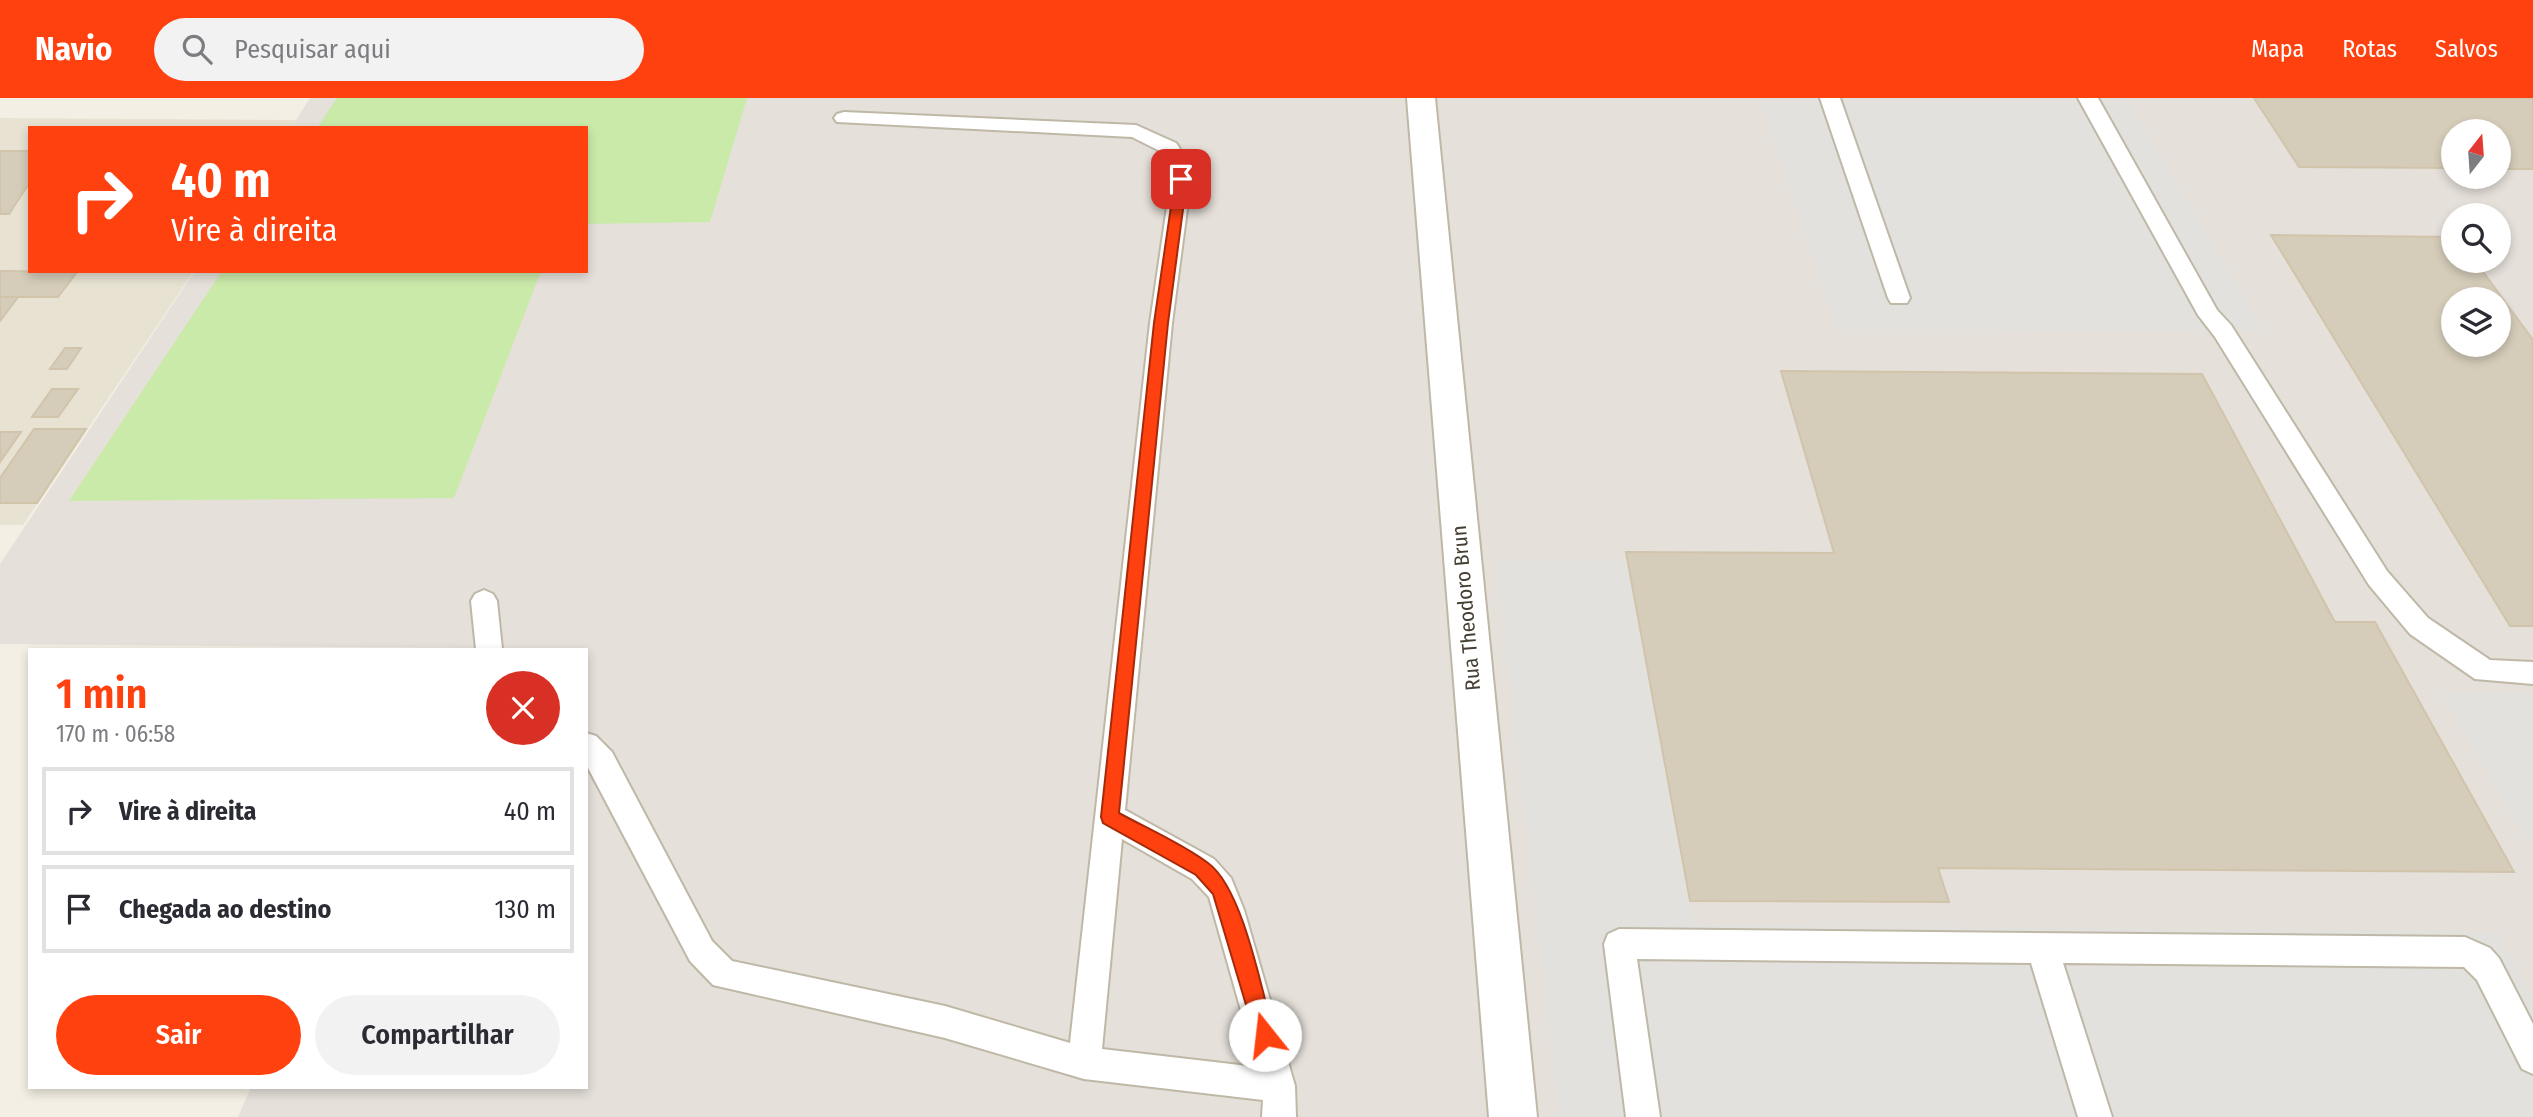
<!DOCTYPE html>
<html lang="pt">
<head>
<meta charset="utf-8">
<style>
  body { margin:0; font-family:"Fira Sans Condensed",sans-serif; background:#f2f2f3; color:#2b2b33; height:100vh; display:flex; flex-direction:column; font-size:26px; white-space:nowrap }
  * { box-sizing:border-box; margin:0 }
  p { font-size:23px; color:#7c7c81 }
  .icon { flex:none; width:38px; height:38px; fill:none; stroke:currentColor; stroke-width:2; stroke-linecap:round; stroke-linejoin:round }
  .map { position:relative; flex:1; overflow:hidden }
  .side { position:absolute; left:28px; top:550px; width:560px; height:441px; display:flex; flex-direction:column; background:#fff; border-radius:0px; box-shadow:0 4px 10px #0003 }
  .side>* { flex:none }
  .banner { position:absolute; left:28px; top:28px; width:560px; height:147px; border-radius:0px; box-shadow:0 4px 10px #0003; background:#ff400f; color:#fff; overflow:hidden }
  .needle { width:46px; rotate:17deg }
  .controls { position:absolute; left:2441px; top:21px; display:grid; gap:14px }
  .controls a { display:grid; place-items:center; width:70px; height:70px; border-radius:50%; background:#fff; box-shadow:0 4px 10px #0003; font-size:35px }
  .pin { position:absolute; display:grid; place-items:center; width:60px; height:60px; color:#fff; margin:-30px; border-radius:14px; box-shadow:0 4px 10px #0006 }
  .me { position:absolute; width:77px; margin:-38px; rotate:344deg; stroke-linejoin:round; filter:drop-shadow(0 0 5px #0008) }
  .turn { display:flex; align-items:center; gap:24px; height:147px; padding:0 28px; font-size:32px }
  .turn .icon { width:91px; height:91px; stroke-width:2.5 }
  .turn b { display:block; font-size:49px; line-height:60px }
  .round { display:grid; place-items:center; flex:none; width:74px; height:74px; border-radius:37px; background:#f2f2f3 }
  .headline { display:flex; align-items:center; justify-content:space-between; height:119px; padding:0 28px }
  h1 { font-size:42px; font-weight:600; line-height:52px; color:#ff400f }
  .button { display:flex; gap:14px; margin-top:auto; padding:14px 28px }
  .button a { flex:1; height:80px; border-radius:42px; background:#ff400f; color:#fff; font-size:28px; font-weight:600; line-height:80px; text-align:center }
  .button a+a { background:#f2f2f3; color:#2b2b33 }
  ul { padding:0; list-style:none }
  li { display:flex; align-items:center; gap:21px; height:88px; margin:0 14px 10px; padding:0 14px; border:4px solid #e1e1e2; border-radius:0px }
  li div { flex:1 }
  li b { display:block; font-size:26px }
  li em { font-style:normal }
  header { display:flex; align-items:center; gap:42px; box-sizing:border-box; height:98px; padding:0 35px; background:#ff400f; color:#fff }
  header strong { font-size:33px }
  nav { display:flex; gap:38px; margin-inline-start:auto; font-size:24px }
  .search { width:490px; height:63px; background:#f2f2f3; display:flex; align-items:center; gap:18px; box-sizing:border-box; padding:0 24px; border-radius:38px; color:#7c7c81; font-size:26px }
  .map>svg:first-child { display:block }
  .residential { fill:#e7e2d2 }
  .industrial { fill:#e5e0d9; fill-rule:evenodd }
  .green { fill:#caeaaa }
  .parking { fill:#e3e1dd }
  .building { fill:#d5ccb9; stroke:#d1c4ab; stroke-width:2; fill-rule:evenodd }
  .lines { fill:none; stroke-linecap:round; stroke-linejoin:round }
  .lane-casing { stroke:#bfb8a6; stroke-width:4 }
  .street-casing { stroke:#bfb8a6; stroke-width:4 }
  .lane { fill:#fff; fill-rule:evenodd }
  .street { fill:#fff; fill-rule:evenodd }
  .route { fill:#ff400f; stroke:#a62a0a; stroke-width:2 }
  .labels { text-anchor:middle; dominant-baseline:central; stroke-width:7; stroke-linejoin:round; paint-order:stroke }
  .street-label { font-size:21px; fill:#463f33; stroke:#fff }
</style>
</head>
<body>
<header>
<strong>Navio</strong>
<div class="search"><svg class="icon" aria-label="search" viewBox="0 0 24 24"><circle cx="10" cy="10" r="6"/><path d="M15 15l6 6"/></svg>Pesquisar aqui</div>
<nav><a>Mapa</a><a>Rotas</a><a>Salvos</a></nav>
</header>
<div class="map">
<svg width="2533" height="1019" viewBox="0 0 2533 1019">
  <rect width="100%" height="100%" fill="#f3efe4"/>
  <!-- residential -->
  <path class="residential" d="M0 20 296 22 290 30H30V173H194L23 427H0Z"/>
  <!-- industrial -->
  <path class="industrial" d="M310 0H2533V1019H238L251 989H586V551L0 546V466L195 173H586V30H291ZM2454 33H2499V79H2454ZM2454 117H2499V163H2454ZM2454 201H2499V247H2454Z"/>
  <!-- green -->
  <path class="green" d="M337 0H747L710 124 586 126V30H317Z
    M222 173H541L454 400 69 403Z"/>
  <!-- parking -->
  <path class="parking" d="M1760 0H2126L2264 233 1837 231Z
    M1496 462 1628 463 1694 827 2497 834 2533 901V1019H1559Z
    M2441 595H2533V739H2525Z"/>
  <!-- building -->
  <path class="building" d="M2254 0H2533V71H2499V33H2454V70L2299 69Z
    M0 53H30V84L9 116H0Z
    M2271 137 2454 139V163H2475L2533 242V528H2510ZM2454 201H2499V247H2454Z
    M0 173 77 174 58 199H0Z
    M0 199H18L0 223Z
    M65 250H81L67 271H50Z
    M1781 273 2202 276 2335 524H2375L2514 774 1938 770 1949 804 1690 803 1626 454 1834 455Z
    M52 291H78L58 319H32Z
    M34 331H86L37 405H0V380Z
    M0 334H21L0 364Z"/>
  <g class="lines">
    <defs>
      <path id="lane" d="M1820 0H1840L1910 200 1907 205H1891L1888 200Z
        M2078 0H2098L2217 212 2231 227 2387 473 2428 520 2490 562 2533 564V586L2475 581 2410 536 2369 487 2215 239 2198 217Z
        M844 14 1136 27 1176 45 1179 49 1191 81 1172 225 1125 712 1214 761 1231 780 1244 812 1295 988 1296 1019H1262L1263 1002 1084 981 945 940 713 887 690 863 586 666V635L596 638 612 654 712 843 732 863 945 908 1070 945 1150 225 1171 81 1160 53 1132 39 837 24 834 20 837 16ZM1122 741 1192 781 1209 799 1257 969 1102 951Z
        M484 492 493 496 497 503 502 551H476L471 503 475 496Z
        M1619 831 2465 839 2490 850 2499 860 2533 926V976L2522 971 2477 882 2464 869 2063 865 2112 1019H2078L2031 865 1637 861 1660 1019H1626L1604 846 1608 836Z"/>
      <path id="street" d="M1407 0H1435L1537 1019H1489Z"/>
    </defs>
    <!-- lane casing -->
    <use href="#lane" class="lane-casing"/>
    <!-- street casing -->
    <use href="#street" class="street-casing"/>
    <!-- lane -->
    <use href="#lane" class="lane"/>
    <!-- street -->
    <use href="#street" class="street"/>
  </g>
  <!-- route -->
  <path class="route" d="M1181 77 1187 81 1168 225 1119 715C1148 731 1181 745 1208 765 1243 790 1262 894 1274 937L1272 944 1265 947 1258 944 1255 937 1213 796 1196 777 1103 725 1101 719 1154 225 1175 81Z"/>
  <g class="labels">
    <!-- street labels -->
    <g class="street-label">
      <text transform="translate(1466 510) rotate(-95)">Rua Theodoro Brun</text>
    </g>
  </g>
</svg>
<div class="controls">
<a><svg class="needle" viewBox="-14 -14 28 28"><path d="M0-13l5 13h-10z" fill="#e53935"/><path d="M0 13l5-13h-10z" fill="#7c7c81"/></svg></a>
<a><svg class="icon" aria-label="search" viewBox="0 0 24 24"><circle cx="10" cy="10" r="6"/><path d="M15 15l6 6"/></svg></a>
<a><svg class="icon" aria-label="layers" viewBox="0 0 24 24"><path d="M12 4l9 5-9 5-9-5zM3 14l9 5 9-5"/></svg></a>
</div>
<div class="pin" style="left:1181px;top:81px;background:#d93025"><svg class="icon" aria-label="arrive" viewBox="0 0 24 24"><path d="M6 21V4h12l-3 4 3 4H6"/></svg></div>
<svg class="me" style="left:1265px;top:937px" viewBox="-20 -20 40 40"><circle r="19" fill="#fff"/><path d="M0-13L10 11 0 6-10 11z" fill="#ff400f"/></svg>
<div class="banner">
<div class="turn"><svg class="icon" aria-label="right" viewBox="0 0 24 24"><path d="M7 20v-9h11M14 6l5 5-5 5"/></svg><div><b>40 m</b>Vire à direita</div></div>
</div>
<section class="side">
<div class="headline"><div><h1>1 min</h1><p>170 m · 06:58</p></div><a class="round" style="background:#d93025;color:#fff"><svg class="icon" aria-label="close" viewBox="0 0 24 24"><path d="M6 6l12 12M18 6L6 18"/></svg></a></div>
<ul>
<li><svg class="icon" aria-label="right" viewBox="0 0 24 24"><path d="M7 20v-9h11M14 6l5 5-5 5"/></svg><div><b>Vire à direita</b></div><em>40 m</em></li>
<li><svg class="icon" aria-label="arrive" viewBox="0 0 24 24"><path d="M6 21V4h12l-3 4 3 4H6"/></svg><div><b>Chegada ao destino</b></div><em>130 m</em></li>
</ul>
<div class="button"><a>Sair</a><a>Compartilhar</a></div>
</section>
</div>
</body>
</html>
